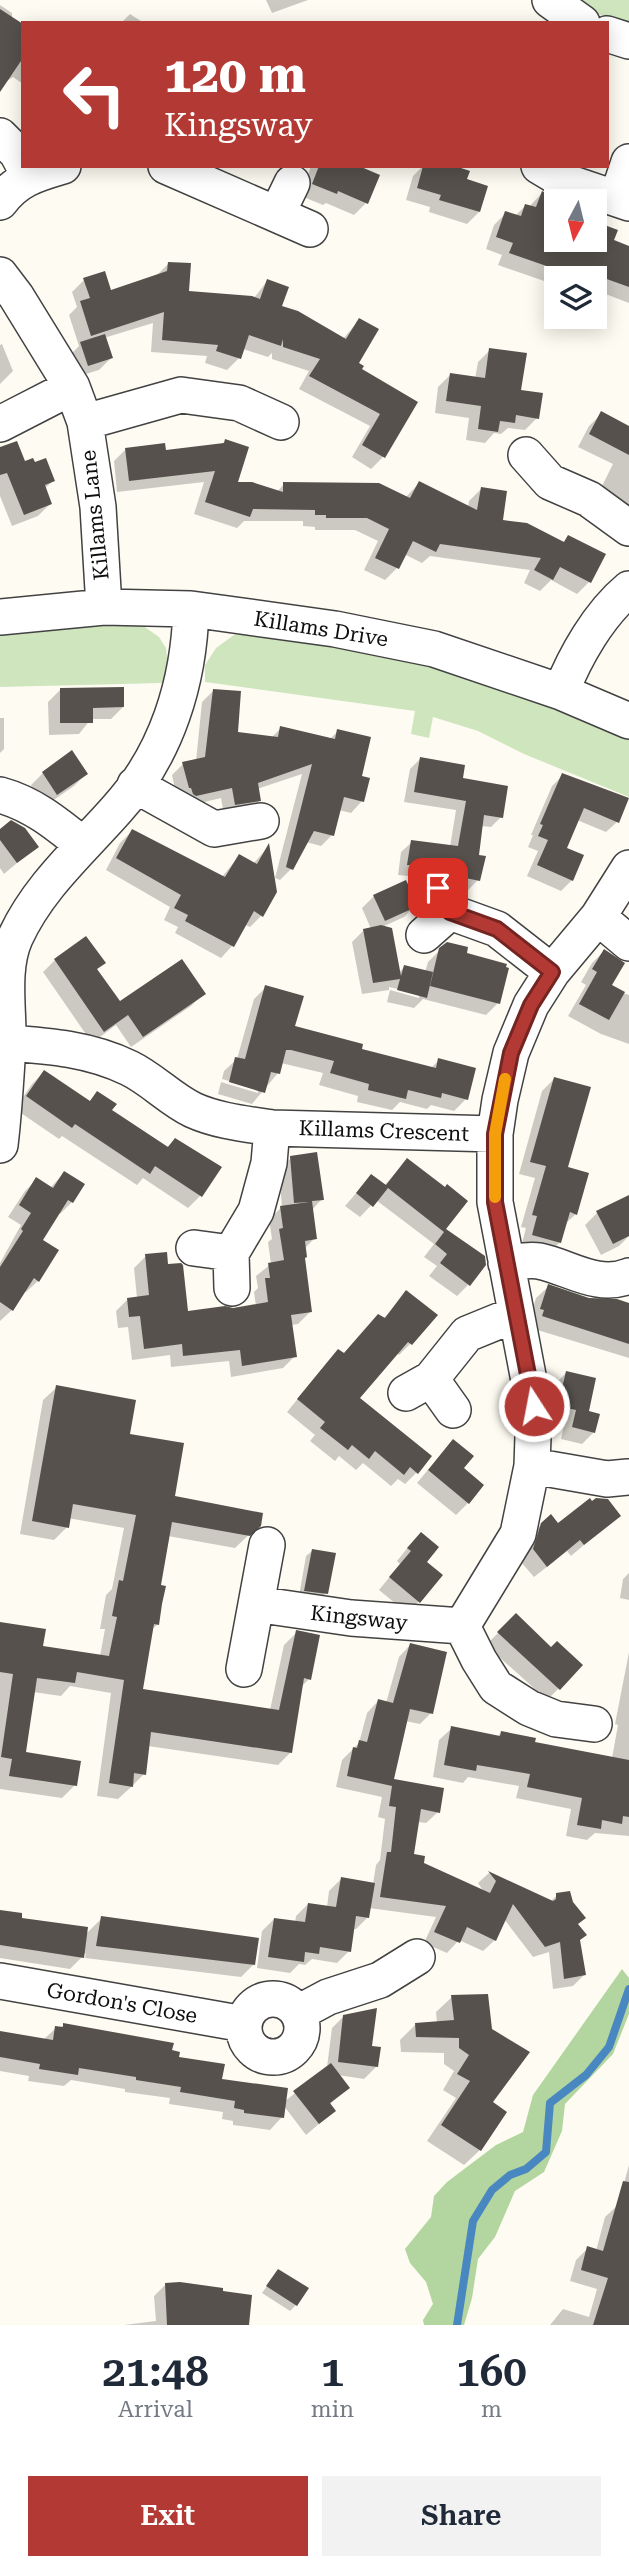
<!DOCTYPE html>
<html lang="en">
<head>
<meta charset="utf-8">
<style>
  body { margin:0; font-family:"Roboto Serif",serif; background:#f2f2f3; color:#1f2937; height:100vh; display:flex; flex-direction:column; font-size:26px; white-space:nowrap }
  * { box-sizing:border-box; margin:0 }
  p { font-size:23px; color:#747a83 }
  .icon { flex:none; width:38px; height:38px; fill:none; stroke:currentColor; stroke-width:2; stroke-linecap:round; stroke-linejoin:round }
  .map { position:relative; height:2325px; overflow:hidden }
  .details { display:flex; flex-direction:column; background:#fff; flex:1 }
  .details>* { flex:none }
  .guide { position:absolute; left:21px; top:21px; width:588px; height:147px; border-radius:0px; box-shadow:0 4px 18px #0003; background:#b23934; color:#fff; overflow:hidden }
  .needle { width:46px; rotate:187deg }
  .buttons { position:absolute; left:544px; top:189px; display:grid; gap:14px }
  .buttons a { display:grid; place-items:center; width:63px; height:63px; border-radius:0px; background:#fff; box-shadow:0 4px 18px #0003; font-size:35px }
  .pin { position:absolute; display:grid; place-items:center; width:60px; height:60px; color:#fff; margin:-30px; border-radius:14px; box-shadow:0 4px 10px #0006 }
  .me { position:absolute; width:77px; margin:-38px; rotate:349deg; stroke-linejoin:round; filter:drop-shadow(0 0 5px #0008) }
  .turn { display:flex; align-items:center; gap:24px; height:147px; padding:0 28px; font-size:32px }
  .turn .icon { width:91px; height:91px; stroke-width:2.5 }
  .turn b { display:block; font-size:49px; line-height:60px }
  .eta { display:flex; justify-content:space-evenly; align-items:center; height:119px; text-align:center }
  .eta b { font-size:42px; font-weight:600; line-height:49px }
  .primary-button { display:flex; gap:14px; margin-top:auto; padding:14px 28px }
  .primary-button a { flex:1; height:80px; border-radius:0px; background:#b23934; color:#fff; font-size:28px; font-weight:600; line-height:80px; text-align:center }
  .primary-button a+a { background:#f2f2f3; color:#1f2937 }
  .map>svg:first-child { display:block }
  .green { fill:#cfe5be }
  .forest { fill:#b3d59f }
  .shadow { fill:#0003 }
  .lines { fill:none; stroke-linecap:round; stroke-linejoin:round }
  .stream { stroke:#4987c0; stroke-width:8 }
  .building { fill:#56514c }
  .minor-casing { stroke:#424242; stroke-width:38 }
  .minor { stroke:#fff; stroke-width:35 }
  .route-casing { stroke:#742522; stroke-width:18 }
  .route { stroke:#b23934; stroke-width:12 }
  .slow { stroke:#f59e0b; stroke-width:12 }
  .labels { text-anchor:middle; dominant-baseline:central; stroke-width:7; stroke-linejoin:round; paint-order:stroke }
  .street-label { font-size:21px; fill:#0f0f0f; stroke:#fff }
</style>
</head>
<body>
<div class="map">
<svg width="629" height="2325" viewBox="0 0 629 2325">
  <rect width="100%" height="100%" fill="#fefcf2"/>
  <!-- green -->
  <path class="green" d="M574 0H629V23L597 14Z
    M90 625H142L159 637 166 648 168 666 162 683 0 687V632Z
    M259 632 422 660 560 705 629 738V797L524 754 478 731 433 717 429 738 411 734 415 711 205 682V665L216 648 234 635Z"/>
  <!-- forest -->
  <path class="forest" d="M622 1969 629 1978V2014L613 2054 565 2104 562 2131 544 2172 515 2191 495 2237 478 2259 472 2298 464 2325H424L423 2320 433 2304 426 2282 410 2263 405 2249 431 2217 434 2196 447 2182 496 2145 523 2132 533 2095Z"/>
  <!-- shadow -->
  <path class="shadow" d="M266 0H308L272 13Z
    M0 5 12 13V19L23 26V84L13 77 0 86Z
    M130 14 144 23H121Z
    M311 166H355L366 203 354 215 326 203 323 205 301 196Z
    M423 166 479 212 467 224 429 212 430 207 406 200 413 176Z
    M542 193 558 201H556V240H595V228L600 225 612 241 629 248V303L595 290V278H556V296L544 292 547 282 498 265 502 255 486 249 494 225 506 213 515 216 525 206 529 207Z
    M168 264 187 292 254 298 267 281 280 307 343 339 359 320 357 364 359 370 415 402 383 457 371 469 352 457 370 426 299 389 309 371 272 359V353L268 357 243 349 239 358 227 370 205 363 207 356 151 352 153 323 104 338 111 358 99 370 76 377 69 356 79 346 69 315 77 307 72 292 84 280 110 292 156 276Z
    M2 344 13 371 0 384V345Z
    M490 350 537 418 525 430 508 428 501 434 494 433 485 443 466 440 469 418 435 413 438 387 450 375 475 379 478 362Z
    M601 414 629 428V505L626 508 598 494 613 464 578 447 589 426Z
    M225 441 236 484 277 492 284 484 405 498 419 483 468 507 469 501 481 489 501 522 562 543 569 537 589 582 577 594 551 580 540 591 524 583 530 570 430 556 422 563 404 554 397 568 385 580 364 570 378 541 355 530H315V527L303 526V521H244L237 528 194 514 204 482 117 492 114 461 126 449 164 452 221 445Z
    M0 449 53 481 44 489 50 504 38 516 12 526 0 496Z
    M60 690 123 707 111 719H91L79 734 49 735 48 702Z
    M214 690 236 733 271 738 281 728 329 740 338 731 360 777 362 801 351 813 339 810 332 835 321 846 306 842 291 869 280 880 275 878 302 774 257 789 259 801 248 812 224 815 221 798 184 807 177 798 172 775 183 764 196 761 202 702Z
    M0 718H4V749L0 753Z
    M72 753 86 774 74 786 45 806 31 785 43 773Z
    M420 759 461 780 501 817 491 827 481 826 477 857 478 880 468 890 447 886 429 878 398 875 401 852 412 842 450 847 456 810 404 802 410 769Z
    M563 775 617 822 606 832 577 820 565 849 572 880 561 891 527 876 538 851 528 847 533 835H531L552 786Z
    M0 831 37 846 4 874 0 868Z
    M132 831 222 877 239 856 253 864 268 847 261 916 250 927 244 924 232 946 221 958 175 933 178 927 164 920 170 907 106 870 120 843Z
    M374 896 416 905 404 917 382 927 399 973 404 967 425 972 428 962 441 949 465 954 498 1003 486 1015 423 999 414 1008 387 1002 390 990 419 998V994L389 987V990L362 994 352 942 364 930 371 929 362 908Z
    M604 951 609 988 629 995V1044L601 1034 568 1016 586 985 581 982 592 963Z
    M55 960 104 963 96 970 120 1003 203 994 191 1006 131 1047 116 1025 92 1043 43 972Z
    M266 987 293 1027 360 1051 430 1069 439 1060 466 1099 454 1111 431 1105 427 1109 400 1102 392 1110 357 1102 358 1096 319 1085 323 1073 281 1063 278 1073 252 1104 218 1094 221 1082 258 1093V1089L222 1079 224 1071 237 1059 254 999Z
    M44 1072 89 1102 97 1093 110 1111 166 1148 175 1140 219 1168 200 1196 188 1208 143 1178 137 1185 62 1136 59 1139 15 1109 32 1084Z
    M554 1079 566 1168 576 1214 565 1224 560 1242 548 1254 521 1247 526 1228 521 1227 535 1178 519 1174 542 1091Z
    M291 1158 322 1199 312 1210 315 1238 304 1249 303 1259 310 1312 298 1324 291 1325 295 1356 283 1368 231 1377 229 1361 171 1367 170 1355 132 1360 128 1327 118 1328 116 1311 128 1299 137 1298 134 1268 146 1256 167 1266 186 1313 233 1310 256 1306 254 1292 258 1288 256 1276 271 1264 268 1242 272 1239 269 1219 282 1207 279 1170Z
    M407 1160 444 1230 468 1285 457 1296 429 1276 437 1266 424 1257 434 1244 376 1200 360 1217 345 1206 371 1176 384 1186Z
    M64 1173 72 1202 60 1214 58 1212 41 1240 38 1281 26 1292 24 1291 12 1310 0 1321V1263L21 1225 8 1217 25 1191 36 1180 50 1188Z
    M629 1197V1236L619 1246 601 1255 585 1225 597 1213Z
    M549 1286 589 1300 629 1305V1358L531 1328 529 1321 536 1298Z
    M407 1292 411 1343 399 1355 396 1353 357 1398 417 1472 405 1484 398 1479 391 1486 363 1463 356 1470 339 1456 335 1461 310 1441 315 1435 287 1412 327 1363 343 1355 383 1319Z
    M566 1373 594 1432 582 1444 561 1439 565 1421 547 1417 554 1385Z
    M57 1387 128 1435 173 1498 259 1525 235 1548 168 1536 159 1587 157 1625 151 1630 141 1691 270 1710 284 1645 297 1632 309 1679 300 1688 291 1752 278 1765 148 1746 144 1774 131 1787 118 1799 97 1796 111 1693 70 1686 61 1696 33 1692 24 1753 75 1785 62 1798 0 1789V1624L41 1648 100 1656 105 1629H100L106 1595 112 1589 124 1528 68 1518 67 1527 54 1540 20 1534 43 1400Z
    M442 1453 468 1503 456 1515 417 1483Z
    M619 1515 571 1556 567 1551 534 1577 521 1562 529 1537 542 1524 558 1525Z
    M409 1546 425 1562 419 1601 407 1613 379 1590 400 1564 397 1561Z
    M312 1551 326 1593 320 1599 299 1596 306 1556Z
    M629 1573V1600L620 1598 623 1579Z
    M516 1615 551 1649 559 1688 547 1700 486 1645Z
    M410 1645 431 1713 420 1724 405 1721 392 1781 438 1812 426 1823 418 1822 412 1856 422 1864 484 1892 478 1883 489 1873 550 1902 557 1895 577 1925 585 1974 573 1986 553 1989 549 1952 533 1957 504 1919 495 1940 483 1951 459 1940 447 1953 424 1943 436 1917 369 1908 368 1917 356 1929H352L349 1951 337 1963 312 1959 305 1965 299 1964 290 1973 257 1968 262 1931 274 1919 295 1923 296 1916 308 1904 327 1907 329 1891 341 1879 373 1884 376 1865 380 1860 385 1819 378 1817 382 1797 336 1787 342 1760 359 1743 367 1713 378 1701 386 1703 399 1657Z
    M629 1652V1836L595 1833 587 1840 566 1836 571 1809 516 1798 519 1786 468 1777 463 1783 433 1777 439 1740 452 1728 497 1737 501 1733 533 1744 612 1758 618 1725 615 1724Z
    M0 1912 20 1919 86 1934 102 1918 253 1965 241 1977 85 1958 86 1953 70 1969 0 1958Z
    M452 1997 491 2103 480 2150 464 2165 427 2141 456 2098 443 2090 454 2071 444 2064V2053L401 2052 400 2040 416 2024 437 2023 436 2012Z
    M344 2016 370 2047 376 2067 364 2079 338 2075 348 2088 329 2105 334 2111 306 2135 284 2106 282 2117 270 2130 233 2125V2121L222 2119 223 2112 169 2104 170 2098 125 2092V2089L71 2080 64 2086 28 2081 29 2076 0 2071V2033L43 2040 56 2028H60L64 2025 170 2052 177 2058 220 2081 284 2102 327 2067 332 2028Z
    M629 2165V2325H550L563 2309 589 2317 597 2289 570 2281 576 2260 588 2248 596 2251 605 2217 618 2205Z
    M278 2271 296 2305 290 2311 262 2293Z
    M165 2285 247 2325H124L156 2321 154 2296Z"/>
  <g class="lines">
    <!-- stream -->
    <path class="stream" d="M457 2325 473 2221 492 2190 510 2175 526 2169 546 2152 550 2103 586 2075 609 2047 629 1989"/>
  </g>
  <!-- building -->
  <path class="building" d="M0 9 23 24V58L0 92Z
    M319 166H359L380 175 368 204 338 191 337 194 312 184Z
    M423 166H455L470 171 467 179 488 186 480 212 439 200 441 195 417 188Z
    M542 191 561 201H556V240H595V226L598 227 599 223 618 230 614 240 629 246V287L590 273 588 278H555L558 270 509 253 513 243 496 237 505 211 521 216 525 204 536 207Z
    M168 262 191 263 189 291 252 296 260 299 267 279 289 287 282 306 298 311 346 339 359 318 379 329 359 363 364 366 362 369 418 402 385 458 362 445 380 414 309 376 320 359 283 347V339L281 346 249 335 241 359 216 351 218 345 162 340 164 312 91 336 80 301 90 298 83 278 105 271 111 290 167 271Z
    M105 334 113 358 88 366 80 342Z
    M489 348 527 353 521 390 543 393 539 419 516 415 515 423 500 421 498 432 478 429 481 406 446 401 450 373 485 378Z
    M601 411 629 426V455L589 434Z
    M225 439 249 447 238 482H252L283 492V482L379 483 410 498 419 481 477 510 481 487 507 491 503 520 527 523 564 542 568 535 606 554 591 583 560 567 553 580 534 570 541 558 440 544 436 552 413 541 399 569 375 558 389 529 367 518H326V515H315V510L253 509 250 517 205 502 215 471 129 481 125 448 165 443 166 450 224 443Z
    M17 441 25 461 33 458 35 462 46 458 55 481 45 485 52 504 24 515 7 473 0 475V447Z
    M124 687V707L93 708V723H60V688Z
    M213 689 241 691 238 732 278 737 280 726 335 739 337 729 371 737 362 776 370 778 364 802 344 797 334 836 314 831 293 870 286 867 312 764 258 783 261 801 235 805 232 788 196 796 193 794 191 788H189L182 762 205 757Z
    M72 750 88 774 57 795 42 772Z
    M420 757 465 765 463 778 508 786 503 818 484 815 479 855 486 856 480 881 456 876 457 872 440 868 407 865 411 840 458 846 466 801 414 792Z
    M562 773 629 798 619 823 584 808 567 848 584 855 573 881 537 865 548 840 538 836 543 825 540 824Z
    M11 820 25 828 39 847 17 863 0 840V829Z
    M132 829 225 877 239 854 257 864 269 843 277 892 263 917 254 911 234 947 185 921 188 915 174 908 181 895 116 858Z
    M406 880 418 906 385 921 373 895Z
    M381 925 392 928 401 976 404 965 433 972 427 998 397 990 400 979 373 983 363 929Z
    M86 936 106 963 97 969 120 1001 182 959 206 994 143 1037 128 1015 104 1032 54 959Z
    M447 942 468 947 467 953 507 964 506 967 509 968 500 1004 430 986 439 948Z
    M604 949 625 963 612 985 625 992 609 1020 579 1004 597 972 592 969Z
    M265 985 304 996 295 1026 363 1044 362 1049 436 1068 438 1058 476 1068 468 1100 442 1093 441 1098 408 1090 406 1099 368 1090 369 1084 330 1073 334 1061 291 1050H286L280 1074 271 1072 265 1093 229 1082 235 1057 245 1059Z
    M44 1070 90 1101 97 1091 117 1104 112 1110 168 1147 175 1138 222 1167 202 1197 155 1166 150 1174 75 1124 72 1128 26 1096Z
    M554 1077 591 1087 568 1167 589 1173 577 1215 570 1212 561 1243 532 1235 537 1216 532 1215 546 1166 530 1162Z
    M317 1152 324 1200 312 1201 317 1239 305 1241 307 1257 305 1258 312 1312 291 1315 297 1357 242 1366 240 1350 183 1356 182 1344 144 1349 140 1316 129 1317 127 1298 149 1295 145 1254 167 1252 168 1264 181 1263 183 1265 188 1311 225 1306 233 1308 268 1302 265 1278H270L268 1263 284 1260 279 1229 283 1228 280 1206 309 1202 294 1203 290 1156Z
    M407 1158 445 1187 447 1184 468 1201 446 1229 485 1256 486 1265 470 1286 440 1263 447 1254 435 1244 444 1232 388 1188 373 1207 356 1193 371 1174 386 1185Z
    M64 1171 85 1184 73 1203 68 1200 43 1240 59 1250 39 1282 34 1278 13 1311 0 1302V1267L23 1231 21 1229 31 1213 19 1205 36 1177 53 1188Z
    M629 1195V1236L613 1244 596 1211Z
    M548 1284 589 1298 617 1299 629 1303V1344L542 1316 544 1310 540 1309Z
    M406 1290 438 1315 412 1345 408 1342 360 1398 432 1456 418 1474 410 1467 404 1475 375 1451 369 1459 352 1445 348 1450 320 1428 325 1422 297 1399 338 1349 344 1353 378 1314 385 1318Z
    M566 1371 596 1378 589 1411 600 1414 595 1433 572 1427 576 1410 558 1406Z
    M56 1385 136 1400 130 1434 184 1443 175 1496 263 1513 261 1526 250 1536 172 1522 161 1585 166 1586 162 1604 159 1625 154 1624 143 1689 279 1710 296 1630 320 1635 311 1680 304 1678 292 1753 151 1732 146 1775 134 1773 133 1787 109 1783 124 1680 77 1672 75 1683 37 1678 26 1752 81 1761 77 1786 9 1776 12 1759 1 1757 13 1674 0 1672V1622L46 1629 43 1646 109 1656 117 1617 112 1616 119 1580 123 1581 136 1515 73 1504 69 1528 32 1521Z
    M453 1439 474 1456 464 1468 484 1485 469 1504 428 1470Z
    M590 1498 592 1501 596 1498 608 1499 621 1516 584 1545 580 1540 547 1567 533 1549 541 1523 551 1514 558 1523Z
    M421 1532 439 1547 427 1562 443 1575 420 1603 389 1577 411 1551 407 1548Z
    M312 1549 336 1553 328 1594 304 1591Z
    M516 1613 551 1647 557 1641 583 1665 560 1690 497 1632Z
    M410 1643 447 1652 433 1714 410 1709 394 1779 444 1788 440 1813 421 1809 414 1854 425 1856 424 1863 490 1893 496 1881 488 1871 553 1901 556 1899V1893L570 1891 573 1902 586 1918 578 1924 587 1935 580 1940 586 1975 564 1979 560 1942 545 1947 513 1904 496 1941 467 1927 460 1943 434 1932 446 1906 380 1897 387 1852H391L396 1807 389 1806 392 1786 347 1776 353 1747 357 1748 359 1740 367 1742 378 1699 393 1703Z
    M451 1726 500 1736 501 1731 536 1738 535 1742 629 1760V1817L623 1816 622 1824 602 1820 601 1829 577 1825 582 1798 527 1787 530 1774 477 1765 476 1771 444 1765Z
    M341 1877 375 1883 369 1918 356 1916 351 1952 320 1947 319 1954 305 1952 304 1962 268 1957 274 1918 305 1922 308 1903 336 1907Z
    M0 1910 22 1913V1918L88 1927 84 1958 0 1945Z
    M101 1916 259 1938 255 1965 96 1946Z
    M488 1994 492 2029 530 2052 493 2102 507 2112 481 2151 441 2125 470 2081 457 2074 469 2055 459 2048V2038L416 2037 415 2023 454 2020 451 1995Z
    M377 2008 372 2046 381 2047 378 2067 338 2062 343 2015Z
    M63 2023 174 2043 172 2050 180 2052 179 2057 225 2064 222 2079 288 2088 284 2118 244 2113V2110L234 2108 235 2101 180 2092 181 2087 136 2080V2077L79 2068 78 2075 39 2069 40 2064 0 2057V2031L53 2040 55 2026 63 2027Z
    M331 2063 350 2088 330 2103 336 2111 319 2124 293 2091Z
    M623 2181 629 2182V2325H593L608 2278 581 2270 587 2246 603 2251Z
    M278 2269 309 2288 297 2306 266 2286Z
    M180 2282 223 2288V2291L252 2295 249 2325H167L165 2283Z"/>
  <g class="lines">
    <defs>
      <path id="minor" d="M550 0 582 23
        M607 34 629 41
        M0 136 17 153 23 164
        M166 166 310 229
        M539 166 564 181 629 203
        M617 198 629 162
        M0 202C17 179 36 174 63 166
        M277 214 292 183
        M0 275 16 296 72 387 85 422 98 507 104 607
        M85 422 181 395 239 403 281 422
        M0 424 72 387
        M526 455 550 482 589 499 629 528
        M0 617 104 607 191 609 335 629 434 649 561 692 629 721
        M561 692C575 656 599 614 629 589
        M135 785 214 829 261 821
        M0 795C33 804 57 824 83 845
        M450 912 497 929 552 972
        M598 917 629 943
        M424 935 450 912 438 888
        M8 1043C50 1046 90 1049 129 1068 152 1079 170 1099 193 1110 217 1121 246 1124 272 1128
        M0 1145C4 1112 6 1078 8 1044 9 1010 1 970 15 938 38 887 81 850 117 809 167 754 189 682 191 609
        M194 1248 231 1253 232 1288
        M231 1253 256 1211 269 1163 272 1128 495 1134
        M506 1263C516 1262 529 1259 539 1261 569 1267 597 1289 629 1276
        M431 1379 467 1334 516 1314
        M406 1393 431 1379 453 1410
        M532 1466 607 1479 628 1477
        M256 1604 351 1618 462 1626
        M462 1626 518 1534 532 1466 534 1407 495 1202V1134L500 1100 511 1053 531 1005 552 972 598 917 629 868
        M462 1626 479 1660 496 1687 529 1708 556 1719 594 1724
        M244 1669 267 1545
        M0 1981 244 2024
        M244 2028a29 29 0 1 1 58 0a29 29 0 1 1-58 0Z
        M298 2013 328 1997 380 1980 417 1957"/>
    </defs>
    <!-- minor casing -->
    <use href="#minor" class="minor-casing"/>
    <!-- minor -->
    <use href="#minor" class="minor"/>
  </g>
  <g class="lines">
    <defs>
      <path id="route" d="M438 888 450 912 497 929 552 972 531 1005 511 1053 495 1134V1202L534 1406"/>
    </defs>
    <!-- route casing -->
    <use href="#route" class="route-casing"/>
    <!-- route -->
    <use href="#route" class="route"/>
    <!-- slow -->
    <path class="slow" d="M495 1197V1134L505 1079"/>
  </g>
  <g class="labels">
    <!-- street labels -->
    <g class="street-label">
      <text transform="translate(95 515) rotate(-96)">Killams Lane</text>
      <text transform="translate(321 629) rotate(9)">Killams Drive</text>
      <text transform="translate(384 1131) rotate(2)">Killams Crescent</text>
      <text transform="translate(359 1618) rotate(6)">Kingsway</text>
      <text transform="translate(122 2003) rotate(10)">Gordon's Close</text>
    </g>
  </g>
</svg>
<div class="buttons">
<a><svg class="needle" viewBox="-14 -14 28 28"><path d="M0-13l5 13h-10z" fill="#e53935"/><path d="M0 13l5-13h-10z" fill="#747a83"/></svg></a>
<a><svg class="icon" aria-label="layers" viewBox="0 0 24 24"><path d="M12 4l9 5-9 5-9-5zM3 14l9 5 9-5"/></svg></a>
</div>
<div class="pin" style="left:438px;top:888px;background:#d93025"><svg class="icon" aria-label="arrive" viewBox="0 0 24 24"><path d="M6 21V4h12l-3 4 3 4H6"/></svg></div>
<svg class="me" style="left:534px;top:1406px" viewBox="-20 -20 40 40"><circle r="17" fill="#b23934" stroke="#fff" stroke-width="3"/><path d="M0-11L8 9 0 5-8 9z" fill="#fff"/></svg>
<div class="guide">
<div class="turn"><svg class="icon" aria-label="left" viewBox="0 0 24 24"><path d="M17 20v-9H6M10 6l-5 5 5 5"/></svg><div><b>120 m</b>Kingsway</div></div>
</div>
</div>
<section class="details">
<div class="eta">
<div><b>21:48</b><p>Arrival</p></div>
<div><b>1</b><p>min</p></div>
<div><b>160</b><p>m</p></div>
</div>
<div class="primary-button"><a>Exit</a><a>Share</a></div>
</section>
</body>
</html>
